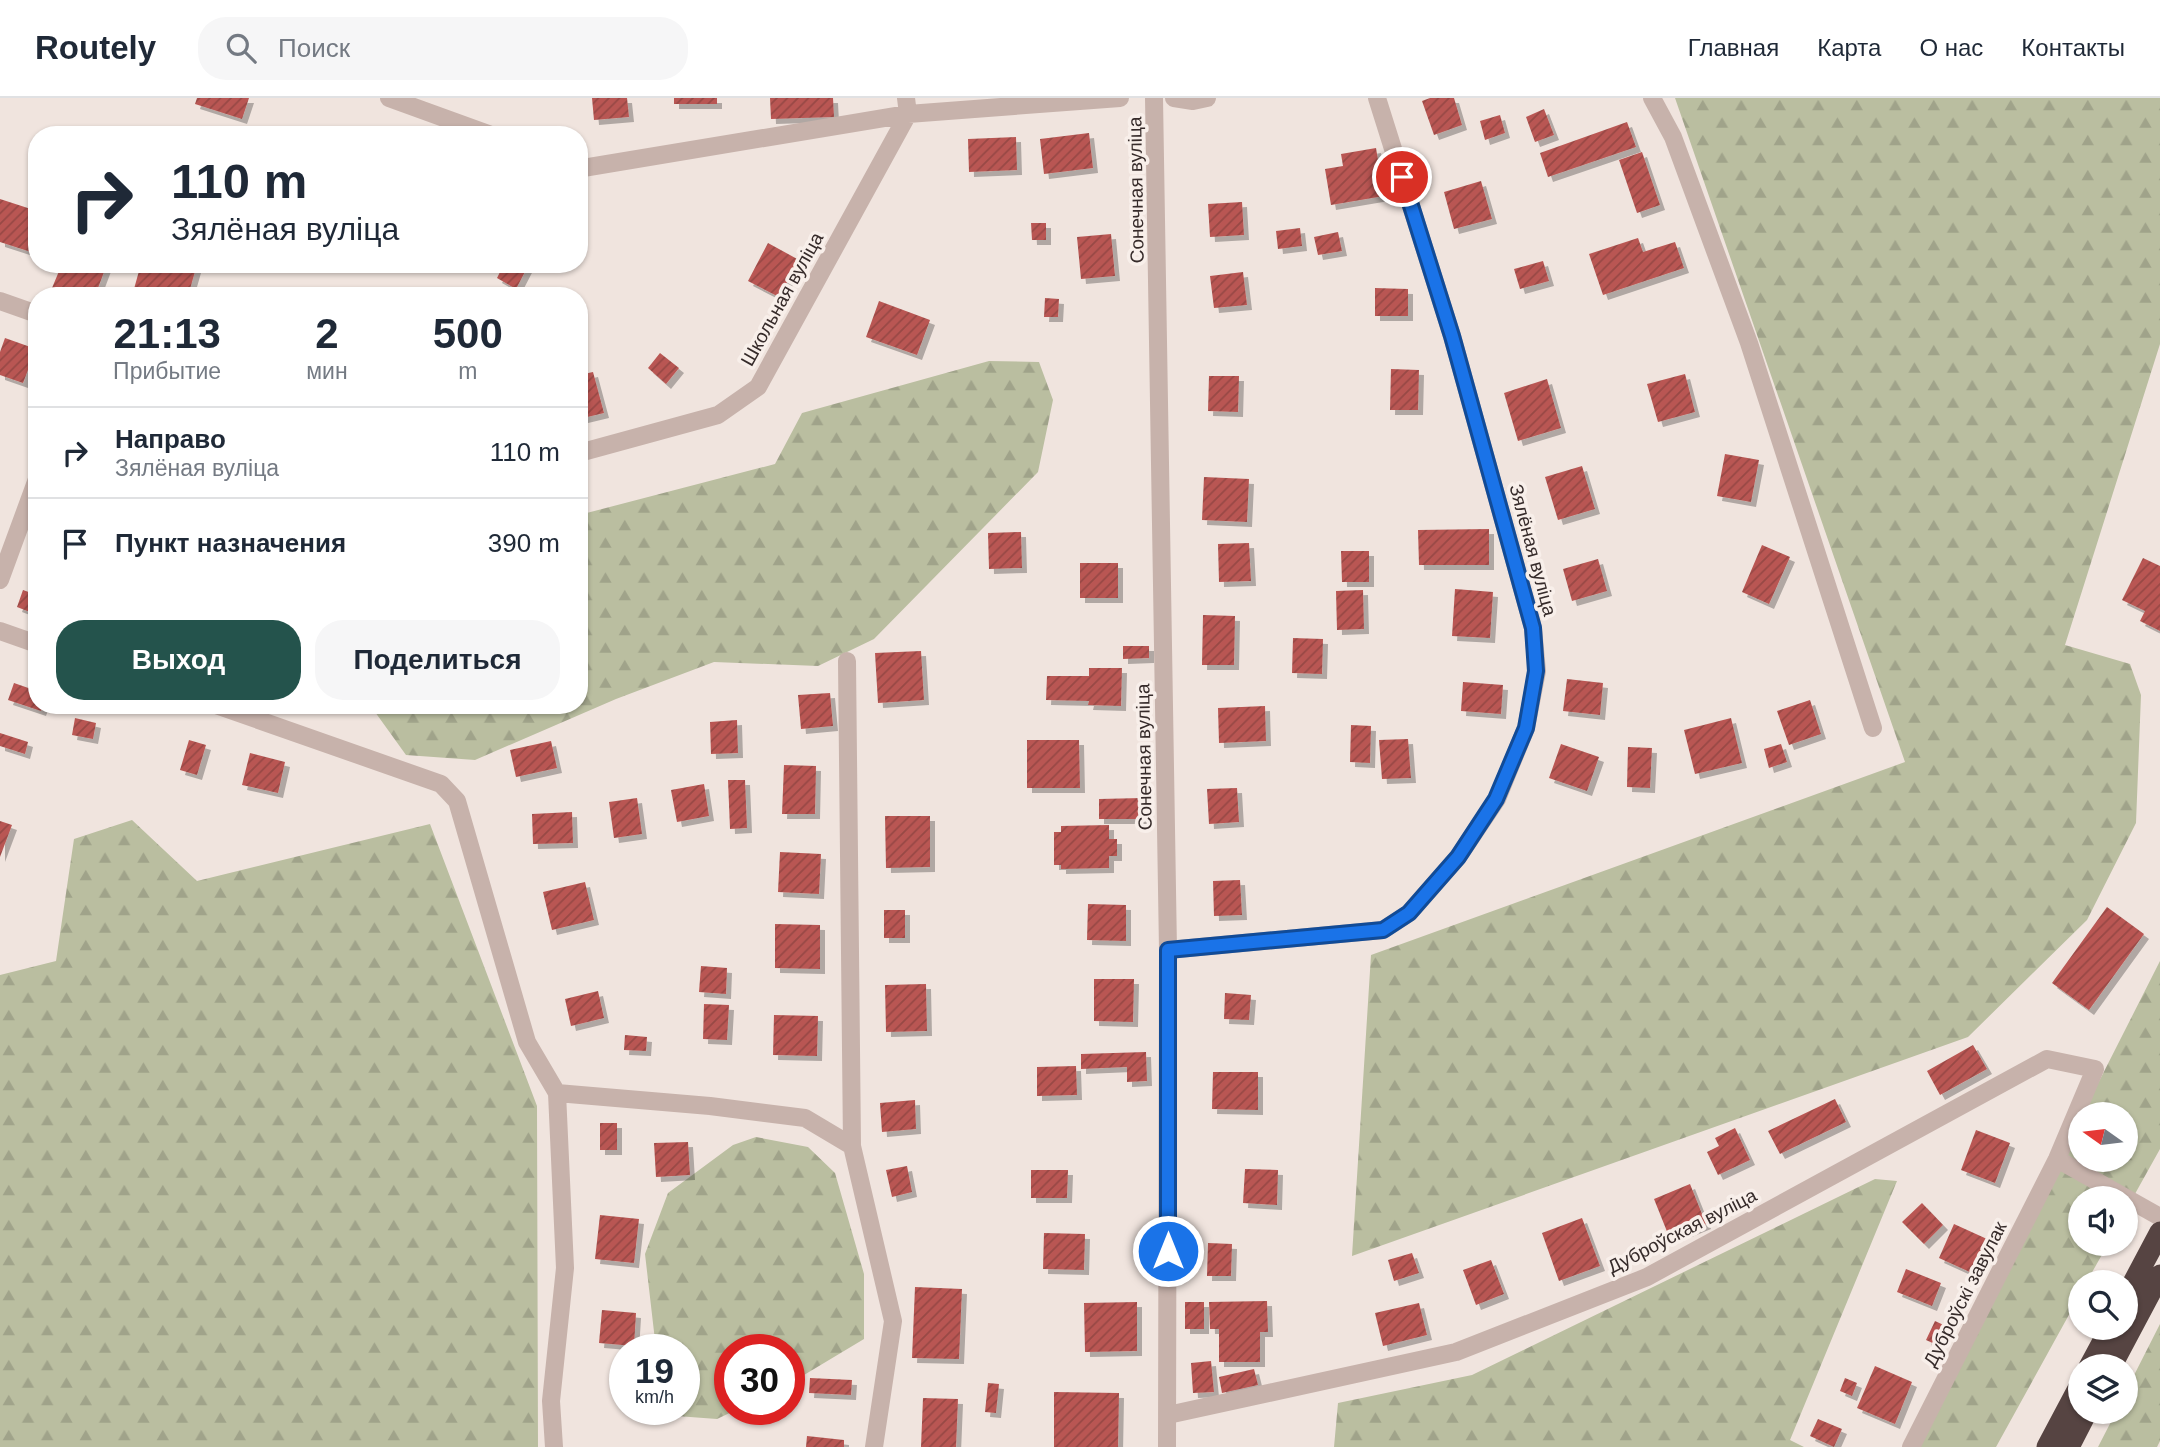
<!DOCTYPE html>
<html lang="ru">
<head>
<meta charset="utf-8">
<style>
  body { margin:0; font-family:Helvetica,sans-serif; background:#f6f6f7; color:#1f2937; height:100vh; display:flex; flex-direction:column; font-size:26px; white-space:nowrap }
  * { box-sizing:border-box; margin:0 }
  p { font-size:23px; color:#747a83 }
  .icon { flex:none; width:38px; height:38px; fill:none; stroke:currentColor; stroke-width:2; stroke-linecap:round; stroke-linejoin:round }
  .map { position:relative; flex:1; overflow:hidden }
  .sheet { position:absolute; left:28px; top:189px; width:560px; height:427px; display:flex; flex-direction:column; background:#fff; border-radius:28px; box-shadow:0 2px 5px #0004 }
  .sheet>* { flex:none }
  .guide { position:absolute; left:28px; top:28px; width:560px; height:147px; border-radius:28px; box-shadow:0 2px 5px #0004; background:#fff; color:#1f2937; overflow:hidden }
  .needle { width:46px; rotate:284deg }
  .buttons { position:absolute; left:2068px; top:1004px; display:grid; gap:14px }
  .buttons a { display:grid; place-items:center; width:70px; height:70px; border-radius:50%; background:#fff; box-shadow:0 2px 5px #0004; font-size:35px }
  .speed { position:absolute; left:609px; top:1236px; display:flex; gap:14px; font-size:35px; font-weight:700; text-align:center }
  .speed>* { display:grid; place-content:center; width:91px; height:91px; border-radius:50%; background:#fff; box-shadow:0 2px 5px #0004; line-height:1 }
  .speed small { font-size:18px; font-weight:400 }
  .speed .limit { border:10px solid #d22; background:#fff; color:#111 }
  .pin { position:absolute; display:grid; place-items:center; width:60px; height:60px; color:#fff; margin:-30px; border:4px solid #fff; border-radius:50%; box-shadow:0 2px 7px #0007 }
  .me { position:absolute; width:77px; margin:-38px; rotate:0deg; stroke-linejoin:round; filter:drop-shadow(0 0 5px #0008) }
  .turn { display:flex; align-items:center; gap:24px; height:147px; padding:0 28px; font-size:32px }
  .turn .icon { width:91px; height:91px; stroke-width:2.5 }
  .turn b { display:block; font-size:49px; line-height:60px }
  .eta { display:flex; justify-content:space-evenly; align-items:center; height:119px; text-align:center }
  .eta b { font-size:42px; font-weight:700; line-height:49px }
  .cta { display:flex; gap:14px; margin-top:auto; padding:14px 28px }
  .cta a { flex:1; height:80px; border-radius:28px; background:#24534c; color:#fff; font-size:28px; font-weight:700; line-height:80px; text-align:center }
  .cta a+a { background:#f6f6f7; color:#1f2937 }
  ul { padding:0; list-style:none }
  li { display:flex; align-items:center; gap:21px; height:91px; padding:0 28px; border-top:2px solid #e0e1e3 }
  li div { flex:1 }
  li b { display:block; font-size:26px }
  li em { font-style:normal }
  header { display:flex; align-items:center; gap:42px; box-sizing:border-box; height:98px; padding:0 35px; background:#fff; border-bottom:2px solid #e0e1e3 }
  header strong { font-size:33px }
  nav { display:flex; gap:38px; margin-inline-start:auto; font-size:24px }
  .search { width:490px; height:63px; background:#f6f6f7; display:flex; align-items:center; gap:18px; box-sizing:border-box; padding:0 24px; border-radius:28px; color:#747a83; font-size:26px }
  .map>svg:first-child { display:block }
  .forest { fill:url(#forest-firs) }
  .building { fill:url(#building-hatch); filter:url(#shadow) }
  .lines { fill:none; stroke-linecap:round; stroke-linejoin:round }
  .minor { stroke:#c7b2ab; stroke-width:18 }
  .highway { stroke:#564442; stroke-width:21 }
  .route-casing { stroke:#114b97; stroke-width:18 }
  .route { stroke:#1a73e8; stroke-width:12 }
  .labels { text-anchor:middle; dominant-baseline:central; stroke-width:7; stroke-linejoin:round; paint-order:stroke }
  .street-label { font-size:19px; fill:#362b2a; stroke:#f8efea }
</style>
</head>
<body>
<header>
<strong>Routely</strong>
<div class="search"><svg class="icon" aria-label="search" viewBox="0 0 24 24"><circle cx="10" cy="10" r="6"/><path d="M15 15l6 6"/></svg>Поиск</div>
<nav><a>Главная</a><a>Карта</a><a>О нас</a><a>Контакты</a></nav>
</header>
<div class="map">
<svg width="2160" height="1349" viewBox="0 0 2160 1349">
  <defs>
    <pattern id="forest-firs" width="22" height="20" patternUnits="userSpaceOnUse" patternTransform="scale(1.75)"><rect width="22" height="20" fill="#babea0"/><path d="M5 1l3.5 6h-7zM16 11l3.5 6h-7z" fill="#a0a38a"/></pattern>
    <pattern id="building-hatch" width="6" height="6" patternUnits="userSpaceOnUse" patternTransform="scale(1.75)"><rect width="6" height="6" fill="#b95753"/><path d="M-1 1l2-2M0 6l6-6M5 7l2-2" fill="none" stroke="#974845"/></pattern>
    <filter id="shadow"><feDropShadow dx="5" dy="5" stdDeviation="0" flood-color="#0004"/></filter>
  </defs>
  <rect width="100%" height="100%" fill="#f0e4de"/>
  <!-- forest -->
  <path class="forest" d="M1675 0H2160V246L2065 547 2130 566 2141 597 2136 725 2087 822 1968 939 1352 1158 1371 857 1905 664Z
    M989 263 1039 264 1053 302 1038 374 874 541 818 568 714 564 616 601 475 662 406 657 370 607H579V417L775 366 802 315Z
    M132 722 197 783 430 726 537 1008 538 1349H0V877L56 863 74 741Z
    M2160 863V1051L2126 1112V1101H2081V1146H2108L2086 1185H2081V1195L1996 1349H1914L2081 1020V1062H2126V1017H2082Z
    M756 1039 808 1049 835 1075 864 1176V1241L789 1286V1251H730V1311H738L717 1321 663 1317 662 1311H684V1251H656L645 1156 668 1095 733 1047Z
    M1875 1081 1897 1083 1790 1342 1804 1349H1334L1338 1305 1472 1277Z
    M2160 1226V1343L2157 1349H2098L2116 1314H2126V1293Z"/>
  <!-- building -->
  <path class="building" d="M197 0H249L242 21 195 6Z
    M592 0H627L629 19 594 22Z
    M674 0H717V6H674Z
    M770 0H833L834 19 771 21Z
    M1430 0H1454L1462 27 1434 37 1422 3Z
    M1544 11 1554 37 1535 44 1526 19Z
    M1500 17 1505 35 1485 42 1480 23Z
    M1627 24 1636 49 1548 79 1540 55Z
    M1089 35 1093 70 1044 76 1040 41Z
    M1016 39 1017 72 969 74 968 41Z
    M1376 50 1384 98 1331 107 1325 71 1343 68 1341 56Z
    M1642 54 1660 107 1637 115 1619 62Z
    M1481 83 1492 121 1454 131 1444 94Z
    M0 101 37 113V137L31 154 0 144Z
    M1242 104 1244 137 1210 139 1208 106Z
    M1031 125H1046V142H1032Z
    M1300 130 1302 148 1278 151 1276 133Z
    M1338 134 1342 153 1318 157 1314 139Z
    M1111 136 1115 178 1081 181 1077 139Z
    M1638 140 1643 154 1675 144 1684 170 1603 197 1589 156Z
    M768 145 799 162 779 199 748 183Z
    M1543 163 1549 183 1520 191 1514 171Z
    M62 166H107L95 198H73L52 190Z
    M141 166H183L196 170 188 198H132Z
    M504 166H529L516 191 497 180Z
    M1243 174 1247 207 1214 210 1210 178Z
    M1375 190 1408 191V218H1375Z
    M1045 200 1059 201 1058 219H1044Z
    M879 203 930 222 917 257 866 239Z
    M5 240 36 251 23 285 0 277V254Z
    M660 255 679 270 666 286 648 270Z
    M1391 271 1419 272 1418 312H1390Z
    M593 274 604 315 579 321V277Z
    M1685 276 1695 314 1658 324 1647 286Z
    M1209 278H1239L1238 314 1208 313Z
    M1547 281 1561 330 1518 343 1504 295Z
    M1725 356 1759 362 1751 404 1717 398Z
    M1582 368 1595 411 1558 422 1545 379Z
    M1204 379 1249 381 1247 424 1202 422Z
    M1489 431V467H1419L1418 432Z
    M1021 434 1022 470 989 471 988 435Z
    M1249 445 1251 483 1219 484 1218 446Z
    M1762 447 1790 459 1769 506 1742 494Z
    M1341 453H1369V484H1342Z
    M2143 460 2160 468V533L2140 523 2145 513 2122 502Z
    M1598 461 1607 493 1572 503 1563 471Z
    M1080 465H1118V500H1080Z
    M1455 491 1493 494 1490 540 1452 538Z
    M23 492 37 497 35 516 17 509Z
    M1363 492 1364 531 1337 532 1336 493Z
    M1203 517 1235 518 1234 567H1202Z
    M1293 540 1323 541 1322 576 1292 575Z
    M1123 548H1149V560L1123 561Z
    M921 553 924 602 878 605 875 555Z
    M1089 570H1122L1121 608 1088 607 1089 603 1046 602 1047 578H1089Z
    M1567 581 1603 585 1600 617 1563 613Z
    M1463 584 1503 587 1501 616 1461 613Z
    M14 585 37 593V607H43L41 613 8 602Z
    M830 595 833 628 801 631 798 597Z
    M1810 602 1821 636 1789 647 1777 613Z
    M1265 608 1266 643 1219 645 1218 610Z
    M75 620 96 625 93 641 72 637Z
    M1731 620 1742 665 1695 676 1684 632Z
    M737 622 738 655 711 656 710 624Z
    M1351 627 1371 628 1370 665 1350 664Z
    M0 635 28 644 25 656 0 648Z
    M1408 641 1411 680 1382 681 1379 642Z
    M189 642 206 647 197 677 180 672Z
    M1027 642H1079L1080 690H1027Z
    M551 643 557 670 516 679 510 652Z
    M1561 646 1599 659 1587 693 1549 680Z
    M1781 646 1787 664 1769 670 1764 651Z
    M1628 649 1652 650 1650 690 1627 689Z
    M250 655 285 664 278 695 242 687Z
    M784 667 816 668 815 716H782Z
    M728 682H745L747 730 730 731Z
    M704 686 709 718 677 724 671 692Z
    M1237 690 1239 724 1209 726 1207 691Z
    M637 700 642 736 614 740 609 704Z
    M1142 700V721H1099V701Z
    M572 714 573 745 533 746 532 716Z
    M885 718H930V769L886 770Z
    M0 723 12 727 0 759Z
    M1109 727V741H1117V758H1109V770L1061 771V767H1054V734H1061V728Z
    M780 754 821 756 819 796 778 794Z
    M1240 782 1242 817 1214 818 1213 783Z
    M585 784 594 822 552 832 543 794Z
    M1088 806 1126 807V843L1087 842Z
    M2107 809 2144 836 2089 912 2052 885Z
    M884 812H905V840H884Z
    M775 826 820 827V871L775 870Z
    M701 868 727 870 726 896 699 894Z
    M1094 881H1134L1133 924 1094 923Z
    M926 886 927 933 886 934 885 887Z
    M598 893 604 920 571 928 565 901Z
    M1225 895 1251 897 1249 922 1224 921Z
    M704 906 729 907 727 942 703 941Z
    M774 917 818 918 817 958 773 957Z
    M625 937 647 939 646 953 624 952Z
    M1973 947 1987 971 1940 997 1927 973Z
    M1146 954 1147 983 1127 984V969L1081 971V956Z
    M1076 968 1077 997 1037 998V969Z
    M1213 974H1258V1012L1212 1011Z
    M1835 1001 1846 1024 1780 1056 1768 1033Z
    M915 1002 916 1031 882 1034 880 1005Z
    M600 1025H617V1052H600Z
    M1735 1030 1750 1062 1718 1077 1707 1054 1719 1048 1715 1040Z
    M1976 1032 2010 1045 1995 1085 1961 1072Z
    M688 1044 690 1077 656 1079 654 1045Z
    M907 1068 912 1094 892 1099 886 1072Z
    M1245 1071 1278 1072 1277 1107 1243 1105Z
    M1031 1072H1068L1067 1100H1031Z
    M1690 1086 1706 1126 1670 1141 1654 1101Z
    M1922 1105 1943 1127 1924 1146 1902 1124Z
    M600 1117 639 1121 634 1165 595 1161Z
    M1582 1120 1600 1168 1559 1183 1542 1135Z
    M1954 1126 1987 1141 1972 1175 1939 1160Z
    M1044 1135 1085 1136 1084 1172 1043 1171Z
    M1208 1145 1232 1146 1231 1178H1207Z
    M1412 1155 1419 1175 1394 1183 1388 1162Z
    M1491 1162 1504 1196 1476 1207 1463 1172Z
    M1906 1171 1941 1185 1932 1208 1897 1194Z
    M915 1189 962 1191 959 1261 912 1260Z
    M1267 1203 1268 1234H1260V1264H1219V1231H1210L1209 1204Z
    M1137 1204V1253L1085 1254 1084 1205Z
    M1185 1204H1204V1231H1185Z
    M1419 1205 1427 1237 1383 1248 1375 1215Z
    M602 1212 636 1215 634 1248 599 1245Z
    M1935 1223 1948 1229 1939 1248 1926 1242Z
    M1211 1263 1214 1294 1193 1295 1191 1265Z
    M1875 1268 1912 1284 1895 1326 1857 1310Z
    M1254 1271 1258 1287 1222 1295 1219 1279Z
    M810 1280 852 1282 851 1297 809 1295Z
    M1845 1280 1857 1285 1852 1298 1840 1293Z
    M988 1285 999 1286 996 1315 985 1314Z
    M1054 1294 1119 1295 1118 1349H1054Z
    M923 1300 958 1301 956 1349H921Z
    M1818 1321 1842 1331 1834 1349 1810 1338Z
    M807 1338 844 1342V1349H806Z"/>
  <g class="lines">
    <!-- minor -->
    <path class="minor" d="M389 0 491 37
      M1154 0 1168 852 1167 1349
      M1174 0 1193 3 1207 0
      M1652 0 1673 39 1749 245 1873 630
      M579 69 583 70 908 16 1120 0
      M0 203 37 216
      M579 355 718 317 758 289 908 16 906 0
      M0 482 37 381
      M0 533 37 546
      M847 563 852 1048 893 1223 874 1349
      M216 607 441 686 457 703 527 944 557 995 565 1170 551 1303 554 1349
      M1168 852 1383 832 1409 815 1458 759 1497 701 1526 630 1537 573 1533 530 1452 238 1377 0
      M557 995 710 1008 805 1020 852 1048
      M2057 1061 2160 1119
      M1168 1317 1456 1254 1647 1179 2047 961 2095 971 2057 1061 1911 1349"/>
    <!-- highway -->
    <path class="highway" d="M2126 1198 2160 1134
      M2089 1269 2110 1230
      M2111 1269 2160 1177
      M2047 1349 2081 1285
      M2069 1349 2087 1314"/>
  </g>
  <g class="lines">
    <defs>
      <path id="route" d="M1168 1153V852L1383 832 1409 815 1458 759 1496 701 1526 630 1536 573 1533 530 1452 238 1402 79"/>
    </defs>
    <!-- route casing -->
    <use href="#route" class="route-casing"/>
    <!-- route -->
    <use href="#route" class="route"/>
  </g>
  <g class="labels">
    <!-- street labels -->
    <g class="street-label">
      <text transform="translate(1136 92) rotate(-91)">Сонечная вуліца</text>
      <text transform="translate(782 201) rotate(-61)">Школьная вуліца</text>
      <text transform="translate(1533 452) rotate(75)">Зялёная вуліца</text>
      <text transform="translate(1144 659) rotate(-91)">Сонечная вуліца</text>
      <text transform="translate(1682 1133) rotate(-27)">Дуброўская вуліца</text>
      <text transform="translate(1965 1196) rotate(-63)">Дуброўскі завулак</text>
    </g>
  </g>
</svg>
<div class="buttons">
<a><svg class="needle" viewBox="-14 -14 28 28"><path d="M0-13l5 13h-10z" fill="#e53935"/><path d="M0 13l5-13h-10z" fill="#747a83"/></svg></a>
<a><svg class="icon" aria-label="sound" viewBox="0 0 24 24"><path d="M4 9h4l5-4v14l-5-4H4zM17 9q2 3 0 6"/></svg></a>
<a><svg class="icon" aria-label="search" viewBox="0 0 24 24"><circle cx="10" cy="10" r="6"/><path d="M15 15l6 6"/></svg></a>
<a><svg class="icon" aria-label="layers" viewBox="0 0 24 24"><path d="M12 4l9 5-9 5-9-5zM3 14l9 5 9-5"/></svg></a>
</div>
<div class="speed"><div>19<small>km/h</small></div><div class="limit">30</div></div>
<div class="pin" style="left:1402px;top:79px;background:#d93025"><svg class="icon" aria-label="arrive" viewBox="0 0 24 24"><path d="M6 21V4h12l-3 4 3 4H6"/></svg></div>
<svg class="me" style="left:1168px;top:1153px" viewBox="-20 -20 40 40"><circle r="17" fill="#1a73e8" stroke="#fff" stroke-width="3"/><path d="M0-11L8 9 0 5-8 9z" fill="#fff"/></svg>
<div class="guide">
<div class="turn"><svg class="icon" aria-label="right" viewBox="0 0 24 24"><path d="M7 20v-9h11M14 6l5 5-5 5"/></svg><div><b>110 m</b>Зялёная вуліца</div></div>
</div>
<section class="sheet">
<div class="eta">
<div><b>21:13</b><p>Прибытие</p></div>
<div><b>2</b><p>мин</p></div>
<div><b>500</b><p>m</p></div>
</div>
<ul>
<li><svg class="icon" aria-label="right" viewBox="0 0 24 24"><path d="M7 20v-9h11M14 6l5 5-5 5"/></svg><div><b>Направо</b><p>Зялёная вуліца</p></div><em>110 m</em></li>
<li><svg class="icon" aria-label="arrive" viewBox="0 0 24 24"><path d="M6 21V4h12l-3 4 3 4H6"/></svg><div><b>Пункт назначения</b></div><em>390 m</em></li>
</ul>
<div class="cta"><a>Выход</a><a>Поделиться</a></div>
</section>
</div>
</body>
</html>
